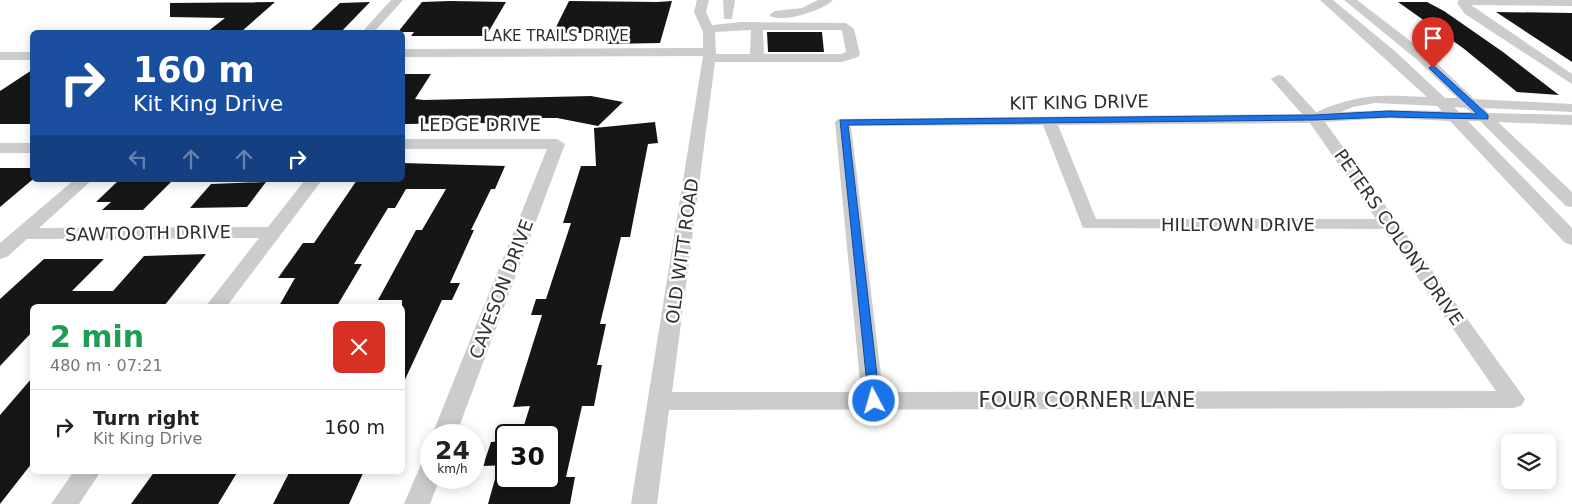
<!DOCTYPE html>
<html lang="en">
<head>
<meta charset="utf-8">
<style>
  body { margin:0; font-family:"DejaVu Sans",sans-serif; background:#f6f6f6; color:#222; height:100vh; display:flex; flex-direction:column; font-size:19px; white-space:nowrap }
  * { box-sizing:border-box; margin:0 }
  p { font-size:16px; color:#767676 }
  .icon { flex:none; width:28px; height:28px; fill:none; stroke:currentColor; stroke-width:2; stroke-linecap:round; stroke-linejoin:round }
  .map { position:relative; flex:1; overflow:hidden }
  .panel { position:absolute; left:30px; top:304px; width:375px; height:170px; display:flex; flex-direction:column; background:#fff; border-radius:8px; box-shadow:0 2px 12px #0003 }
  .panel>* { flex:none }
  .guide { position:absolute; left:30px; top:30px; width:375px; height:152px; border-radius:8px; box-shadow:0 2px 12px #0003; background:#1a4fa0; color:#fff; overflow:hidden }
  .buttons { position:absolute; left:1501px; top:434px; display:grid; gap:10px }
  .buttons a { display:grid; place-items:center; width:55px; height:55px; border-radius:8px; background:#fff; box-shadow:0 2px 12px #0003; font-size:25px }
  .speed { position:absolute; left:420px; top:424px; display:flex; gap:10px; font-size:25px; font-weight:700; text-align:center }
  .speed>* { display:grid; place-content:center; width:65px; height:65px; border-radius:50%; background:#fff; box-shadow:0 2px 12px #0003; line-height:1 }
  .speed small { font-size:12px; font-weight:400 }
  .speed .limit { border:2px solid #111; border-radius:8px; background:#fff; color:#111 }
  .pin { position:absolute; display:grid; place-items:center; width:42px; height:42px; color:#fff; margin:-51px -21px; border-radius:50% 50% 50% 0; rotate:-45deg; box-shadow:0 0 5px #0007 }
  .pin .icon { rotate:45deg }
  .me { position:absolute; width:55px; margin:-28px; rotate:354deg; stroke-linejoin:round; filter:drop-shadow(0 0 4px #0008) }
  .turn { display:flex; align-items:center; gap:18px; height:105px; padding:0 20px; font-size:22px }
  .turn .icon { width:65px; height:65px; stroke-width:2.5 }
  .turn b { display:block; font-size:35px; line-height:42px }
  .lanes { display:flex; align-items:center; height:48px; padding:0 20px; background:#0003; justify-content:center; gap:25px; direction:ltr }
  .lanes .off { opacity:.35 }
  .round { display:grid; place-items:center; flex:none; width:52px; height:52px; border-radius:8px; background:#f6f6f6 }
  .summary { display:flex; align-items:center; justify-content:space-between; height:85px; padding:0 20px }
  h1 { font-size:30px; font-weight:700; line-height:38px; color:#1e9e55 }
  ul { padding:0; list-style:none }
  li { display:flex; align-items:center; gap:15px; height:75px; padding:0 20px; border-top:1px solid #e0e0e0 }
  li div { flex:1 }
  li b { display:block; font-size:19px }
  li em { font-style:normal }
  .map>svg:first-child { display:block }
  .building { fill:#161616 }
  .lines { fill:none; stroke-linecap:round; stroke-linejoin:round }
  .minor { fill:#ccc; fill-rule:evenodd }
  .route { fill:#1a73e8; stroke:#114b97 }
  .labels { text-anchor:middle; dominant-baseline:central; stroke-width:5; stroke-linejoin:round; paint-order:stroke }
  .far-street-label { font-size:15px; fill:#2f2f2f; stroke:#fff }
  .street-label { font-size:18px; fill:#2f2f2f; stroke:#fff }
  .near-street-label { font-size:21px; fill:#2f2f2f; stroke:#fff }
</style>
</head>
<body>
<div class="map">
<svg width="1572" height="504" viewBox="0 0 1572 504">
  <rect width="100%" height="100%" fill="#fff"/>
  <!-- building -->
  <path class="building" d="M450 1 506 2 486 36H411L414 32H398L422 2Z
    M569 1 657 2 672 1 660 43 607 44 611 33H553Z
    M275 2 241 32H207L225 18 170 17V3Z
    M370 2 341 32H309L340 3Z
    M1398 2H1427L1444 11 1503 52 1559 95 1517 92 1463 48Z
    M1496 12 1572 13V62Z
    M767 32H822L824 52H768Z
    M32 70V124H0V91Z
    M402 74H431L415 99 424 100 591 96 623 102 598 126 557 118H536L533 126H489L491 123 402 124Z
    M655 122 658 143 648 144 630 237H621L600 324H606L597 365H602L594 406H582L566 477H575L570 504H488L495 479 549 478V435H521L530 406 513 407 542 315H531L536 299H546L571 223H563L581 166H596L594 128Z
    M402 163 505 166 495 189H491L471 230H474L450 283H460L452 300H442L402 386V300H378L416 230H422L446 189H406L395 208H388L354 264H362L337 306H279L295 278H278L303 243H314L357 180H402Z
    M0 168H32V180L0 207Z
    M118 181H172L143 210H102L111 202H96Z
    M266 182 247 207 190 208 211 184Z
    M206 254 164 306H32V332L0 366V299L44 259H104L72 291H113L144 256Z
    M32 378V463L0 504V415Z
    M506 441V465L483 466 491 442Z
    M155 471H238L218 504H131Z
    M290 471H364L349 504H273Z"/>
  <g class="lines">
    <!-- minor -->
    <path class="minor" d="M391 0H403L374 32H362Z
      M697 0H709L706 12 712 25 741 22 846 23 854 29 860 54 858 57 842 62H715L672 392H861L835 122 838 119 1302 114 1271 79 1278 75 1283 76 1316 112C1361 93 1380 95 1427 97L1320 0H1333L1396 52 1445 98H1457L1416 59 1344 0H1357L1426 53 1474 99 1572 104V112L1484 108 1488 113 1572 115V125L1498 122 1572 192V207L1566 206 1480 121H1468L1572 228V245L1565 243 1450 121 1389 118 1325 122 1525 399 1522 405 1514 408 669 410 657 504H631L703 56 402 57V49L703 48V32L694 12ZM751 30 750 54H716L715 32ZM763 30H840L842 31 846 52 841 54H764ZM1375 103 1437 106 1442 111 1389 110 1341 112 1353 107ZM1454 107 1466 108 1471 112H1459ZM1310 123 1376 219H1096L1058 125ZM1043 125 1083 228 1384 229 1496 391 883 392 851 126Z
      M723 0H735L732 19H724Z
      M818 0H833C824 10 779 25 769 15L775 11 802 8Z
      M1459 0H1572V6L1471 5 1572 74V84L1465 14 1457 3Z
      M0 52H32V60H0Z
      M402 139H557L565 144 456 435H432L547 149H402Z
      M0 143H32V153H0Z
      M74 180H92L39 228 268 227 305 180H322L227 306H206L259 238 27 239 7 257 0 259V243Z
      M431 459V478H440L430 504H404L422 462Z
      M74 471H101L79 504H51Z"/>
  </g>
  <!-- route -->
  <path class="route" d="M1433 65 1488 115V119L1389 117 1314 120 848 125 880 401 874 406 869 404 840 120 1314 115 1389 111 1477 114 1430 69 1429 68Z"/>
  <g class="labels">
    <!-- far-street labels -->
    <g class="far-street-label">
      <text x="556" y="36">LAKE TRAILS DRIVE</text>
    </g>
    <!-- street labels -->
    <g class="street-label">
      <text transform="translate(1079 102) rotate(-1)">KIT KING DRIVE</text>
      <text x="480" y="124">LEDGE DRIVE</text>
      <text x="1238" y="224">HILLTOWN DRIVE</text>
      <text transform="translate(148 233) rotate(-1)">SAWTOOTH DRIVE</text>
      <text transform="translate(1399 237) rotate(55)">PETERS COLONY DRIVE</text>
      <text transform="translate(682 251) rotate(-82)">OLD WITT ROAD</text>
      <text transform="translate(501 289) rotate(-69)">CAVESON DRIVE</text>
    </g>
    <!-- near-street labels -->
    <g class="near-street-label">
      <text x="1087" y="400">FOUR CORNER LANE</text>
    </g>
  </g>
</svg>
<div class="buttons">
<a><svg class="icon" aria-label="layers" viewBox="0 0 24 24"><path d="M12 4l9 5-9 5-9-5zM3 14l9 5 9-5"/></svg></a>
</div>
<div class="speed"><div>24<small>km/h</small></div><div class="limit">30</div></div>
<div class="pin" style="left:1433px;top:68px;background:#d93025"><svg class="icon" aria-label="arrive" viewBox="0 0 24 24"><path d="M6 21V4h12l-3 4 3 4H6"/></svg></div>
<svg class="me" style="left:874px;top:401px" viewBox="-20 -20 40 40"><circle r="17" fill="#1a73e8" stroke="#fff" stroke-width="3"/><path d="M0-11L8 9 0 5-8 9z" fill="#fff"/></svg>
<div class="guide">
<div class="turn"><svg class="icon" aria-label="right" viewBox="0 0 24 24"><path d="M7 20v-9h11M14 6l5 5-5 5"/></svg><div><b>160 m</b>Kit King Drive</div></div>
<div class="lanes"><svg class="icon off" aria-label="left" viewBox="0 0 24 24"><path d="M17 20v-9H6M10 6l-5 5 5 5"/></svg><svg class="icon off" aria-label="ahead" viewBox="0 0 24 24"><path d="M12 20V5M6 11l6-6 6 6"/></svg><svg class="icon off" aria-label="ahead" viewBox="0 0 24 24"><path d="M12 20V5M6 11l6-6 6 6"/></svg><svg class="icon" aria-label="right" viewBox="0 0 24 24"><path d="M7 20v-9h11M14 6l5 5-5 5"/></svg></div>
</div>
<section class="panel">
<div class="summary"><div><h1>2 min</h1><p>480 m · 07:21</p></div><a class="round" style="background:#d93025;color:#fff"><svg class="icon" aria-label="close" viewBox="0 0 24 24"><path d="M6 6l12 12M18 6L6 18"/></svg></a></div>
<ul>
<li><svg class="icon" aria-label="right" viewBox="0 0 24 24"><path d="M7 20v-9h11M14 6l5 5-5 5"/></svg><div><b>Turn right</b><p>Kit King Drive</p></div><em>160 m</em></li>
</ul>
</section>
</div>
</body>
</html>
